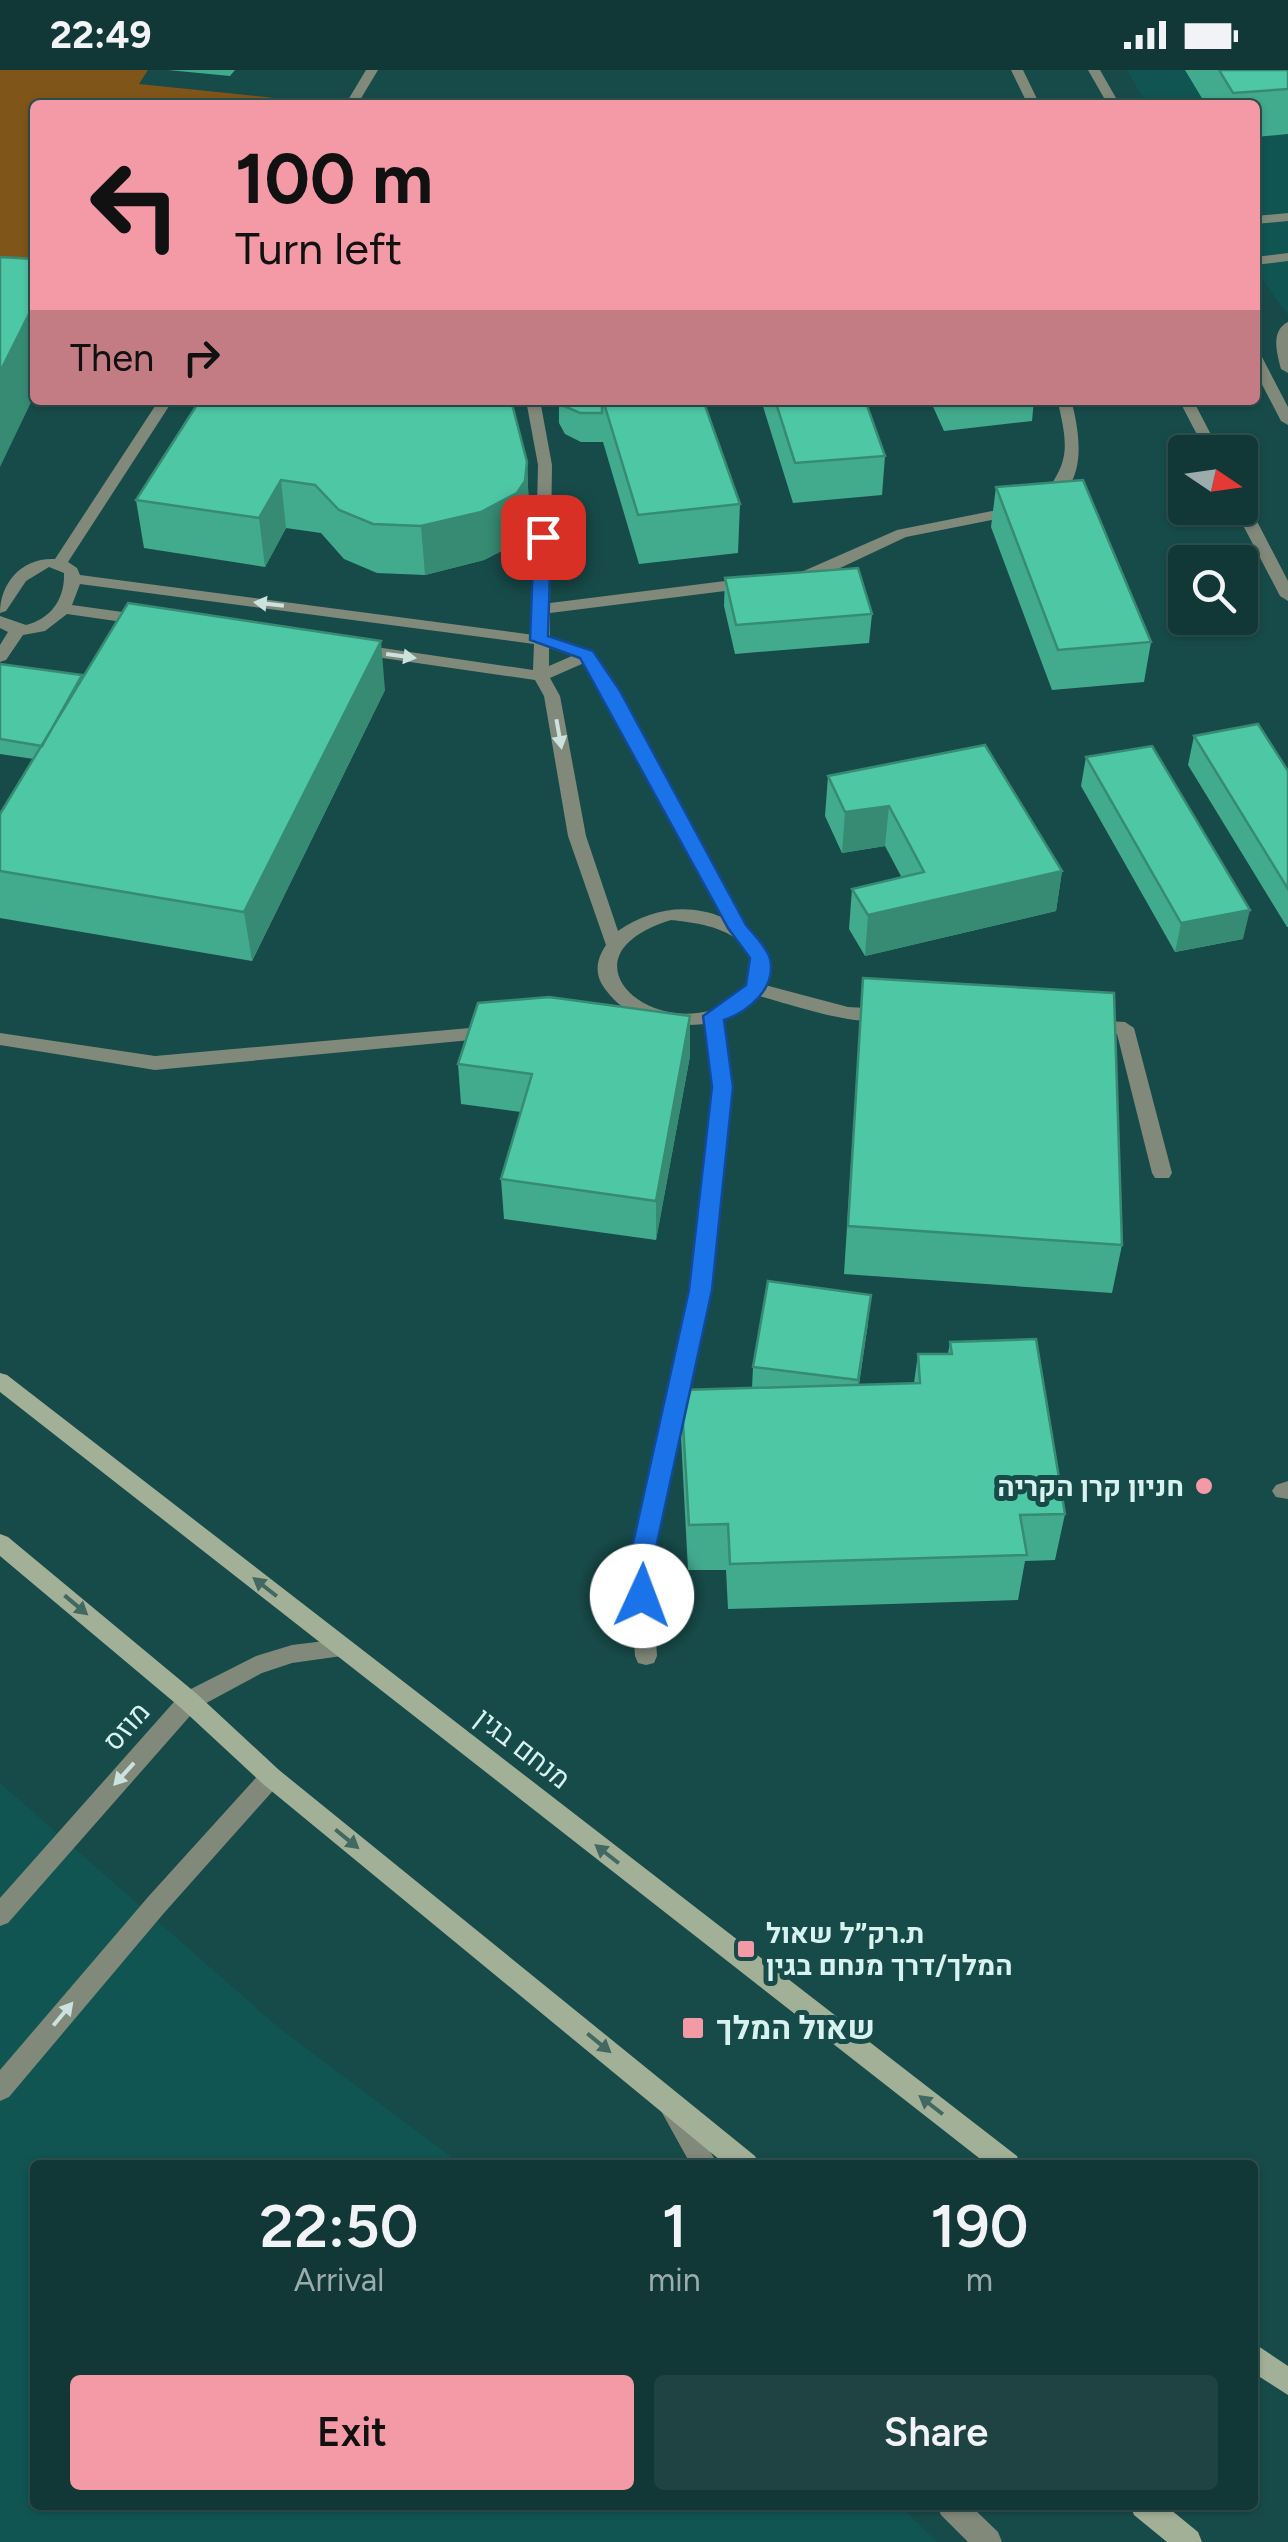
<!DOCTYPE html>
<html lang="en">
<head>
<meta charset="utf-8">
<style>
  body { margin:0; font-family:Figtree,Heebo,sans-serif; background:#1e4342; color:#f1f3f6; height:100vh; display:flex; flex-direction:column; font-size:38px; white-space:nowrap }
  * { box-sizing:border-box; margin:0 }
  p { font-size:32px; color:#9cacad }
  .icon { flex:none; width:55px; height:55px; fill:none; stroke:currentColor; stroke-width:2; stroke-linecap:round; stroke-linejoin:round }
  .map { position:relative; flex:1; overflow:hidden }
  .side { position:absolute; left:30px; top:2090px; width:1228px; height:350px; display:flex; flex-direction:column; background:#113837; border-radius:10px; box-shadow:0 2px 8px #0004,0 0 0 2px #305252 }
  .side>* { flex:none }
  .guide { position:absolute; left:30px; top:30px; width:1230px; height:305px; border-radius:10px; box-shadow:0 2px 8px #0004,0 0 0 2px #305252; background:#f49aa6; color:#111; overflow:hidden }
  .needle { width:65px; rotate:103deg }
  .controls { position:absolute; left:1168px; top:365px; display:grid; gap:20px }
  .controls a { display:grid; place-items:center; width:90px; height:90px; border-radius:10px; background:#113837; box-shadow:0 2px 8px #0004,0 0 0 2px #305252; font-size:50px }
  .pin { position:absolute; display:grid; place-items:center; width:85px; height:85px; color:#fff; margin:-42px; border-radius:20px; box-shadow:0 5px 15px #0006 }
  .me { position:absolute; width:110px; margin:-55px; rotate:2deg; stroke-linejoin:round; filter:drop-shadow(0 0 8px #0008) }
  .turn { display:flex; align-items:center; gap:35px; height:210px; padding:0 40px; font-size:45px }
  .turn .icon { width:130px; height:130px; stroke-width:2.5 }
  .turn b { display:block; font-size:70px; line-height:85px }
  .then { display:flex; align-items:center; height:95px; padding:0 40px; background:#0003; gap:20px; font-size:38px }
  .eta { display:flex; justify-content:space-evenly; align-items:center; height:170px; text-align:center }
  .eta b { font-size:60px; font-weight:600; line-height:70px }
  .action { display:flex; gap:20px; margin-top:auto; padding:20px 40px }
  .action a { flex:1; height:115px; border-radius:10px; background:#f49aa6; color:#111; font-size:40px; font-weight:600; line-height:115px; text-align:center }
  .action a+a { background:#1e4342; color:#f1f3f6 }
  .status { display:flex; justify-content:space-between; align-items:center; height:70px; padding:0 50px; background:#113837; direction:ltr }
  .status svg { height:28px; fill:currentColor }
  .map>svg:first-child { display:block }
  .built { fill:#105552 }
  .green { fill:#805519 }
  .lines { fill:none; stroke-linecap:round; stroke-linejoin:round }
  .service { fill:#81897a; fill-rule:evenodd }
  .minor { fill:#81897a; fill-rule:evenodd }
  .tertiary { fill:#81897a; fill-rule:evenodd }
  .secondary { fill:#a3b098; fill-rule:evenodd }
  .wall { fill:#43ab8d }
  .shaded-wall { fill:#378b73 }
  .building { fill:#4ec7a4; stroke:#378b73; stroke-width:2.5 }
  .oneway { fill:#cbe2de }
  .oneway2 { fill:#416961 }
  .route { fill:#1a73e8; stroke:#114b97; stroke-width:2.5 }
  .poi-dot { fill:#f49aa6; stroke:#174b49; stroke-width:4 }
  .labels { text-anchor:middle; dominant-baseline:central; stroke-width:10; stroke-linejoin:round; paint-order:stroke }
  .poi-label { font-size:28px; font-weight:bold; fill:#d8f2f0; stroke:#174b49; text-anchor:end }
  .street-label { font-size:28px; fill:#d8f2f0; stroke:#174b49 }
  .near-poi-label { font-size:32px; font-weight:bold; fill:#d8f2f0; stroke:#174b49; text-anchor:start }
</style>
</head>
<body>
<div class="status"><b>22:49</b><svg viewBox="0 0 49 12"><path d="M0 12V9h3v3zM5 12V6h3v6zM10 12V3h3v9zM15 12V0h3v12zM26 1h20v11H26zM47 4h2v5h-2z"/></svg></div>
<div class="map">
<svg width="1288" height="2472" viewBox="0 0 1288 2472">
  <rect width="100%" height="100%" fill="#174b49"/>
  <!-- built -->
  <path class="built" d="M1127 0H1288V245L1255 199V35H1147Z
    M0 1713 279 1958 462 2095H35V2435H899L937 2472H0Z"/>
  <!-- green -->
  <path class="green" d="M0 0H148L139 14 294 30 291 35H35V248L0 247Z"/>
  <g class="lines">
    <!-- service -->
    <path class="service" d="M1288 1411V1429L1276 1427 1272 1421 1276 1415Z
      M672 2027 681 2031 718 2095H691L660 2039 663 2031Z
      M937 2435H970L998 2462 1002 2472H968L941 2445Z"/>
    <!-- minor -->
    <path class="minor" d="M366 0H378L357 35H345Z
      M159 330H173L68 492 77 498 80 505 534 565 538 395 526 330H540L552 395 550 533 749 508 757 513 749 518 550 543V568L595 585 618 621 746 859C764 877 771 890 765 915L848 937 885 939 894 945C874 964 786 933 759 926L747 939 723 951 731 1017 711 1220 651 1496 657 1586 654 1593 646 1595 638 1593 635 1586 629 1496 691 1220 713 1017 705 954C667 958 629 952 605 919 594 904 596 890 606 875L568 766 544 626 535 610 355 584 347 579 355 574 533 600 534 574 80 514 72 535 144 545 152 550 144 555 67 544 45 561 23 565 6 590 0 592V575L8 562 0 558V546L26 555C51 549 65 529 64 503L49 497 26 511 6 541 0 543C0 512 23 487 55 489ZM549 578 572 586 549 596ZM584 593 602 621 724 848C687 832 650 839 618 861L586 766 560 626 550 608ZM671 850C700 853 756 860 750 903 749 916 741 927 729 933 653 974 554 886 671 850Z
      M1066 333 1073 337C1081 372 1086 415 1048 435L1040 430C1068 394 1069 381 1059 337Z
      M1017 436 1022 438V444L906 467 821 507 798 512 790 507 897 460Z
      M1089 950 1125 952 1134 958 1172 1103 1169 1108H1155L1152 1103 1117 964 1083 961 1080 956Z
      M492 956 501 962 492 968 155 1000 0 975V963L155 986Z"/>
    <!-- tertiary -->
    <path class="tertiary" d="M1011 0H1023L1040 35H1028Z
      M1088 0H1100L1120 35H1108Z
      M1288 143V151L1255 154V146Z
      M1288 183V191L1255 195V187Z
      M1288 252V303L1281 299C1277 283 1270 261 1288 252Z
      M1255 283 1262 287 1288 337V355L1281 351 1255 301Z
      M1179 330H1193L1220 382H1206Z
      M1240 429 1248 434 1288 511V531L1280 526 1234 438H1240Z
      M341 1569 349 1571 352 1578 349 1585 292 1593 262 1603 197 1638 8 1853 0 1856V1828L181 1624 256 1586 292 1575Z
      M271 1697 279 1700 282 1707 279 1714 164 1843 9 2027 0 2031V2000L148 1827 263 1700Z"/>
    <!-- secondary -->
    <path class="secondary" d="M0 1303 7 1305 1017 2086 1021 2095H988L0 1322Z
      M0 1464 8 1467 197 1624 279 1700 755 2086 759 2095H726L263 1714 181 1638 0 1486Z
      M1252 2272 1288 2296V2325L1252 2302Z
      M1130 2435H1165L1198 2462 1202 2472H1167L1134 2445Z"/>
  </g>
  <!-- wall -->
  <path class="wall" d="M168 0H235L230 6Z
    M1185 0H1288V64L1255 67V35H1206Z
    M200 330 527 392 529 441 527 460 519 472 484 490 425 505 377 503 344 489 321 463 286 458 265 497 144 478 136 430Z
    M559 330H703L740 434 738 483 639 494 603 372H581L565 364 559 353Z
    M761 330H865L885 386 882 425 793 433Z
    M930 330H1034L1032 351 944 361Z
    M996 417 1151 572 1144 612 1052 620 991 457Z
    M725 508 872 544 869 573 735 584 724 536Z
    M0 594 83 608 385 620 252 891 0 848V744L34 689 0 684Z
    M1194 666 1288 701V857H1287L1188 695Z
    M1086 687 1243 869 1175 882 1081 716Z
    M828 706 1062 801 1056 841 865 886 849 859 852 819 902 808 885 776 842 783 825 746Z
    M863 908 1122 1175 1112 1223 844 1204Z
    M690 946V986L656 1170 504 1149 501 1109 521 1042 461 1034 458 994Z
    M868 1253 859 1315 914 1313 918 1284H948L950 1272 1065 1444 1055 1490 1025 1491 1018 1530 728 1539 726 1500H688L681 1367V1320L752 1318 753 1297Z"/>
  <!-- shaded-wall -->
  <path class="shaded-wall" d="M35 232V324L0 397V302Z
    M527 392 529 441 527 460 519 472 484 490 425 505 421 456Z
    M281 410 286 458 265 497 259 448Z
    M381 571 385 620 252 891 244 842Z
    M889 736 885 776 842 783 845 742Z
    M1062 801 1056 841 865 886 868 845Z
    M1250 840 1243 869 1175 882 1181 853Z
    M690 946V986L656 1170V1131Z
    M871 1225 868 1253 855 1338 858 1310Z"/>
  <!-- building -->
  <path class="building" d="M1219 0H1288V19L1233 23Z
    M0 187 35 189V232L0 302Z
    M200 330H511L527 392 525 411 517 423 481 442 421 456 373 454 339 440 315 415 281 410 259 448 136 430Z
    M561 330H602V343H580L564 336Z
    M603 330H703L740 434 638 445Z
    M775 330H865L885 386 795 393Z
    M1083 410 1151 572 1058 580 996 417Z
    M858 498 872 544 736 555 725 508Z
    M128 533 381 571 244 842 0 801V744Z
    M0 594 82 605 42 676 0 669Z
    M1258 654 1288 701V819L1194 666Z
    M985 675 1062 801 868 845 852 819 924 802 889 736 845 742 828 706Z
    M1152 676 1250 840 1181 853 1086 687Z
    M863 908 1114 923 1122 1175 848 1156Z
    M549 927 690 946 656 1131 501 1109 532 1004 458 994 478 933Z
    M768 1211 871 1225 858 1310 753 1297Z
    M1036 1269 1065 1444 1020 1445 1027 1485 730 1494 728 1454 689 1455 681 1320 920 1313 918 1284H952L950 1272Z"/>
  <!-- one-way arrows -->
  <defs><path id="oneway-solid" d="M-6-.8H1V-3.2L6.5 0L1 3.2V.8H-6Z" transform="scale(2.5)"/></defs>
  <g class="oneway">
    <use href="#oneway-solid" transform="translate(269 534) rotate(-173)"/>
    <use href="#oneway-solid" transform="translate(401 586) rotate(8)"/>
    <use href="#oneway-solid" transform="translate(559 664) rotate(80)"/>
    <use href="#oneway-solid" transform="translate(124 1704) rotate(132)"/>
    <use href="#oneway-solid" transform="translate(63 1944) rotate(-50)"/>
  </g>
  <g class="oneway2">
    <use href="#oneway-solid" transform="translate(265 1517) rotate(-142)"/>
    <use href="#oneway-solid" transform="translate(76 1535) rotate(40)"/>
    <use href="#oneway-solid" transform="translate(347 1769) rotate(39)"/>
    <use href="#oneway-solid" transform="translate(607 1784) rotate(-142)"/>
    <use href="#oneway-solid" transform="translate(599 1973) rotate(39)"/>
    <use href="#oneway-solid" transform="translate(931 2035) rotate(-142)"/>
  </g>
  <!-- route -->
  <path class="route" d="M543 462 551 467 548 566 593 581 620 621 746 855C754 865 767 877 770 889 777 918 748 942 724 950L733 1017 712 1220 652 1496 655 1526 651 1534 642 1537 633 1534 628 1496 689 1220 712 1017 703 946 746 915 750 888 728 858 580 588 530 570 534 467Z"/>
  <!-- markers -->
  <g class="poi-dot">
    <circle cx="1204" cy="1416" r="10"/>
    <rect x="736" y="1869" width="20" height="20" rx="5"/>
    <rect x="681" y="1946" width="24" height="24" rx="5"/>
  </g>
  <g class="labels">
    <!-- poi labels -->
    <g class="poi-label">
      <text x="1184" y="1416">חניון קרן הקריה</text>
      <text x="766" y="1863" text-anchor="start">ת.רק״ל שאול<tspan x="766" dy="32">המלך/דרך מנחם בגין</tspan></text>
    </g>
    <!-- street labels -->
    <g class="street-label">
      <text transform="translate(126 1656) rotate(-48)">מוזס</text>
      <text transform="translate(523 1678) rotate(38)">מנחם בגין</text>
    </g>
    <!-- near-poi labels -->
    <g class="near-poi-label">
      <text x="716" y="1958">שאול המלך</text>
    </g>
  </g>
</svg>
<div class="controls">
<a><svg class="needle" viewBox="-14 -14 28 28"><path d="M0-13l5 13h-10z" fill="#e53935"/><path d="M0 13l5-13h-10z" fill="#9cacad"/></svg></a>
<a><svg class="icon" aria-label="search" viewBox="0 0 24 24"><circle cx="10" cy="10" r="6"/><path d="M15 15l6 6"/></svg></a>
</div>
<div class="pin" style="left:543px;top:467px;background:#d93025"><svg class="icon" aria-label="arrive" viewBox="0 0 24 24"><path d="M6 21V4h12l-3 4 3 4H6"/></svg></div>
<svg class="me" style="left:642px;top:1526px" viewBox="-20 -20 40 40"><circle r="19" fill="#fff"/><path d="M0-13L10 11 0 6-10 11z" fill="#1a73e8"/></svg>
<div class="guide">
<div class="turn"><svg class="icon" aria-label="left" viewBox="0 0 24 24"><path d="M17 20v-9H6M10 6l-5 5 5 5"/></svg><div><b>100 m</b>Turn left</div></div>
<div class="then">Then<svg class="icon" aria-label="right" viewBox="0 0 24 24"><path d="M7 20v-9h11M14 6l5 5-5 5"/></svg></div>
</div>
<section class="side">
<div class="eta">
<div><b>22:50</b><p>Arrival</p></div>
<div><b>1</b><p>min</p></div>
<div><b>190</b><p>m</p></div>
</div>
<div class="action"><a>Exit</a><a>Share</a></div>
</section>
</div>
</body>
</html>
